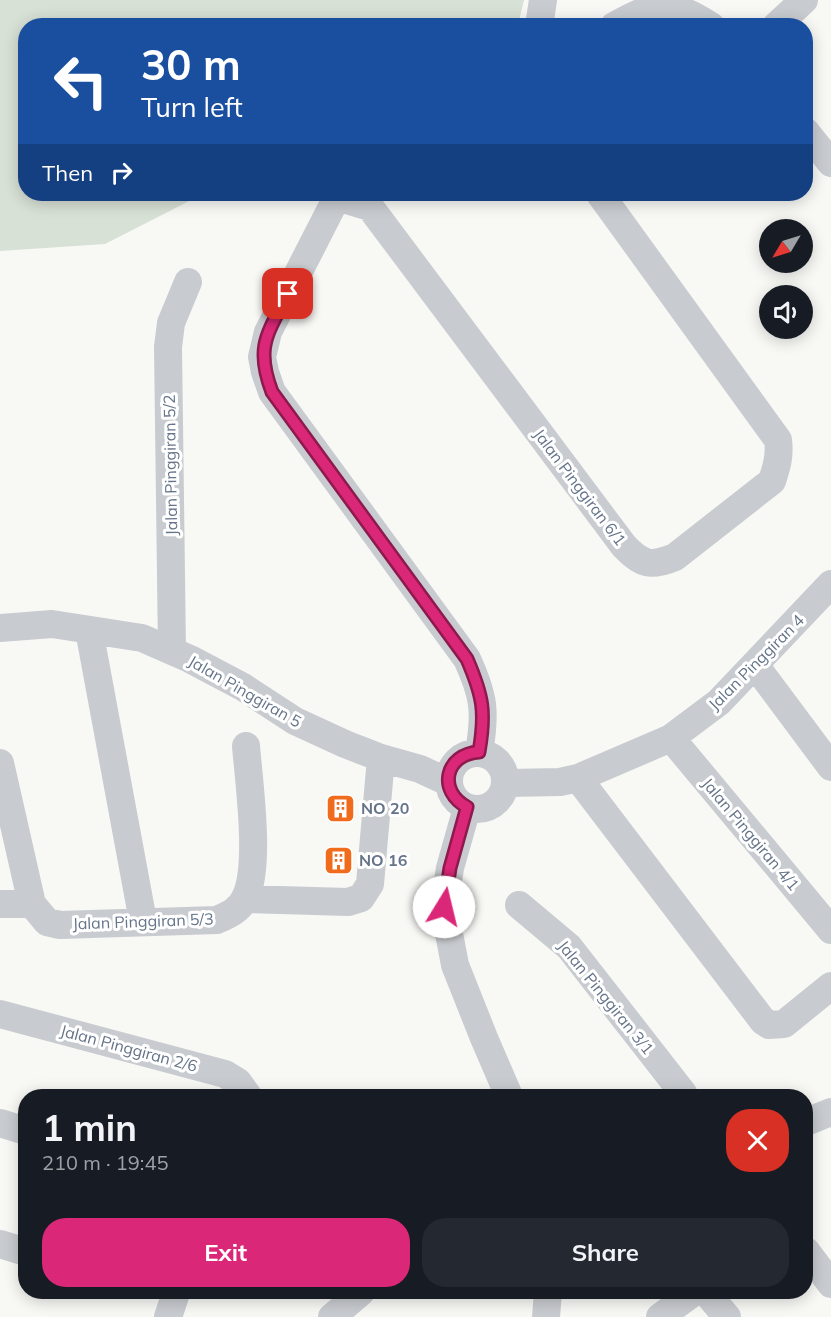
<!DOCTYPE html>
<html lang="en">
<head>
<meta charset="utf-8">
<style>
  body { margin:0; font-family:Mulish,sans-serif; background:#242831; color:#f1f3f6; height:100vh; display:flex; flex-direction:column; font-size:22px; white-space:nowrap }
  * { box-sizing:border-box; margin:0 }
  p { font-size:20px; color:#9ea1a6 }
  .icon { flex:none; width:33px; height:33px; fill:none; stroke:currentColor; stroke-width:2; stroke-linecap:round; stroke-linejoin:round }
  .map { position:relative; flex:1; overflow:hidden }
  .panel { position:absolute; left:18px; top:1089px; width:795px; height:210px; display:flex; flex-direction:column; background:#171b24; border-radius:24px; box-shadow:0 3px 15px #0003 }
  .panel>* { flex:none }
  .hud { position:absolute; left:18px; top:18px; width:795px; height:183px; border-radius:24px; box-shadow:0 3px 15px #0003; background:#1a4fa0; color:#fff; overflow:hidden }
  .needle { width:39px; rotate:232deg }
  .tools { position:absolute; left:759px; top:219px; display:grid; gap:12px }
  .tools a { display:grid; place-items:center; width:54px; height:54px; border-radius:50%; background:#171b24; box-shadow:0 3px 15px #0003; font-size:30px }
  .pin { position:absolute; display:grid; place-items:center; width:51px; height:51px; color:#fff; margin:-26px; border-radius:12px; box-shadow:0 3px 9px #0006 }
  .me { position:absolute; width:66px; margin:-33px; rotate:9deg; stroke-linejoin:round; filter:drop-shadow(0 0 4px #0008) }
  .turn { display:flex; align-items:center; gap:21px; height:126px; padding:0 24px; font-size:27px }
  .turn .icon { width:78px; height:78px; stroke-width:2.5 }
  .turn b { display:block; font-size:42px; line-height:51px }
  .then { display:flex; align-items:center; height:57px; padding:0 24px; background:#0003; gap:12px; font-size:22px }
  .round { display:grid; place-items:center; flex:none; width:63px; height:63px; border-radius:24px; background:#242831 }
  .head { display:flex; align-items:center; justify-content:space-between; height:102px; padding:0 24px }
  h1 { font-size:36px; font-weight:700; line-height:45px }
  .cta { display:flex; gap:12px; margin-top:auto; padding:12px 24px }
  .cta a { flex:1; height:69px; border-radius:24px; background:#db2777; color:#fff; font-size:24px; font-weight:700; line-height:69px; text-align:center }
  .cta a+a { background:#242831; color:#f1f3f6 }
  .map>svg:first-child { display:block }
  .green { fill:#d8e1d6 }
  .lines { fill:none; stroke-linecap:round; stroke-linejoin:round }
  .minor { stroke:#c8cbcf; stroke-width:28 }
  .route-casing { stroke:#8e194d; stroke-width:15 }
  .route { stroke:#db2777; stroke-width:10 }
  .labels { text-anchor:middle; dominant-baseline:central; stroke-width:6; stroke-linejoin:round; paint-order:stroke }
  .street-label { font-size:16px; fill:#657489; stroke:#fff }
  .poi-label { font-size:16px; font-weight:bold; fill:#657489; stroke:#fff; text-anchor:start }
</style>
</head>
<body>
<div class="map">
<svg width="831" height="1317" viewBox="0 0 831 1317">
  <rect width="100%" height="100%" fill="#f8f8f5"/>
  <!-- green -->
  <path class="green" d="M0 0H524L518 25 26 26V194H203L105 244 0 251Z"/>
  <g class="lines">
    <!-- minor -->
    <path class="minor" d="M539 26 543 0
      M614 26C657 2 670 0 711 26
      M776 26 804 0
      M806 132 831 163
      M341 194 337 197 268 332 262 357 265 372 272 392 467 659C484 696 486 712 479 752
      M337 197 370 207 624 546C642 565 651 567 675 557L772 481C777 466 780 455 778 440L600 194
      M0 628 52 624 142 638 190 659 243 687 295 721 345 744 381 758 420 769 448 782
      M89 630 143 921
      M172 651 168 347 171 323 188 282
      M755 665 831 767
      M671 738 831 930
      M449 781a28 28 0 1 1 56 0a28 28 0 1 1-56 0Z
      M0 763 32 904 47 922 60 925 217 920C228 915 240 910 245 898 261 867 249 783 246 746
      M578 778 763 1021 769 1025 784 1024 831 986
      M505 783 560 782 578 778 671 738 719 702 831 584
      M467 808 450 868 444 907 455 965 484 1038 509 1096
      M245 899 348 902 361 898 370 884 381 758
      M0 904H32
      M519 905 569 947 683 1093 684 1096
      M0 1014 225 1074 238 1082 248 1096
      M806 1122 831 1112
      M0 1123 26 1131
      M0 1244 26 1252
      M806 1251 831 1284
      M706 1292 727 1317
      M168 1317 176 1293
      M332 1317 361 1292
      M546 1317 548 1292
      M660 1317 694 1292"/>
  </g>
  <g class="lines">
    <defs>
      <path id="route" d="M288 294C267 334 255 347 272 392L467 659C483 696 486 712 479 752 445 754 437 791 467 807L450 868 444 907"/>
    </defs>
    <!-- route casing -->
    <use href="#route" class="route-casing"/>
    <!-- route -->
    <use href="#route" class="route"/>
  </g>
  <!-- icons -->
  <defs>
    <symbol id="building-square" viewBox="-11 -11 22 22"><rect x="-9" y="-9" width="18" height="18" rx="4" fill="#f16b1d" stroke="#fff"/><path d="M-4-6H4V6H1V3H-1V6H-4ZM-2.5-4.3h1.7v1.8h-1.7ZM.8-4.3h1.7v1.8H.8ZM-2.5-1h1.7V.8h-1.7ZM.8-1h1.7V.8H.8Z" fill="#fff"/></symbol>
  </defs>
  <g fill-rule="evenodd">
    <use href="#building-square" x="324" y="792" width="33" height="33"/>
    <use href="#building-square" x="322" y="844" width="33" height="33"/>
  </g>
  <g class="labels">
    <!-- street labels -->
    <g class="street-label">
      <text transform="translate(170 465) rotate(-91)">Jalan Pinggiran 5/2</text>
      <text transform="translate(580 487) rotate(53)">Jalan Pinggiran 6/1</text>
      <text transform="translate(756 662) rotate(-45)">Jalan Pinggiran 4</text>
      <text transform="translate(245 691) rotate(30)">Jalan Pinggiran 5</text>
      <text transform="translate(751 834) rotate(50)">Jalan Pinggiran 4/1</text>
      <text transform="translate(143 921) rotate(-2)">Jalan Pinggiran 5/3</text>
      <text transform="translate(606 997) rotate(51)">Jalan Pinggiran 3/1</text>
      <text transform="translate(129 1048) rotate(15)">Jalan Pinggiran 2/6</text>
    </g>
    <!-- poi labels -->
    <g class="poi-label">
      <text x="361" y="808">NO 20</text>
      <text x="359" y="860">NO 16</text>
    </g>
  </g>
</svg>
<div class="tools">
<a><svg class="needle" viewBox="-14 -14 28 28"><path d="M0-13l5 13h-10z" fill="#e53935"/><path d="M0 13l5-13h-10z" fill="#9ea1a6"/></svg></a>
<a><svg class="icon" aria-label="sound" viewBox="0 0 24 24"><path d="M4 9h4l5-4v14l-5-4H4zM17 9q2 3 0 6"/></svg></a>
</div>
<div class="pin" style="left:288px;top:294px;background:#d93025"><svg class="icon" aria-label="arrive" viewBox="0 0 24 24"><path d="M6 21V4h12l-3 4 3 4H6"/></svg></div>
<svg class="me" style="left:444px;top:907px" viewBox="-20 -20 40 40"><circle r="19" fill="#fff"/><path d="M0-13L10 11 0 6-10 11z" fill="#db2777"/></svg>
<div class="hud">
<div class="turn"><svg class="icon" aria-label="left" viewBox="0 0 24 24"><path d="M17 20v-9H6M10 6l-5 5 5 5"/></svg><div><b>30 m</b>Turn left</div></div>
<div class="then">Then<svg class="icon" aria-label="right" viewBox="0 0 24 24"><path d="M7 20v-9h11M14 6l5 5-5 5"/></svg></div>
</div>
<section class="panel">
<div class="head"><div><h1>1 min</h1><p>210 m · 19:45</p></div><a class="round" style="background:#d93025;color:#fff"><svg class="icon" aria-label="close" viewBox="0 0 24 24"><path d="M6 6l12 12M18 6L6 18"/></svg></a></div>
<div class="cta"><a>Exit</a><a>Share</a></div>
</section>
</div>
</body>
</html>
